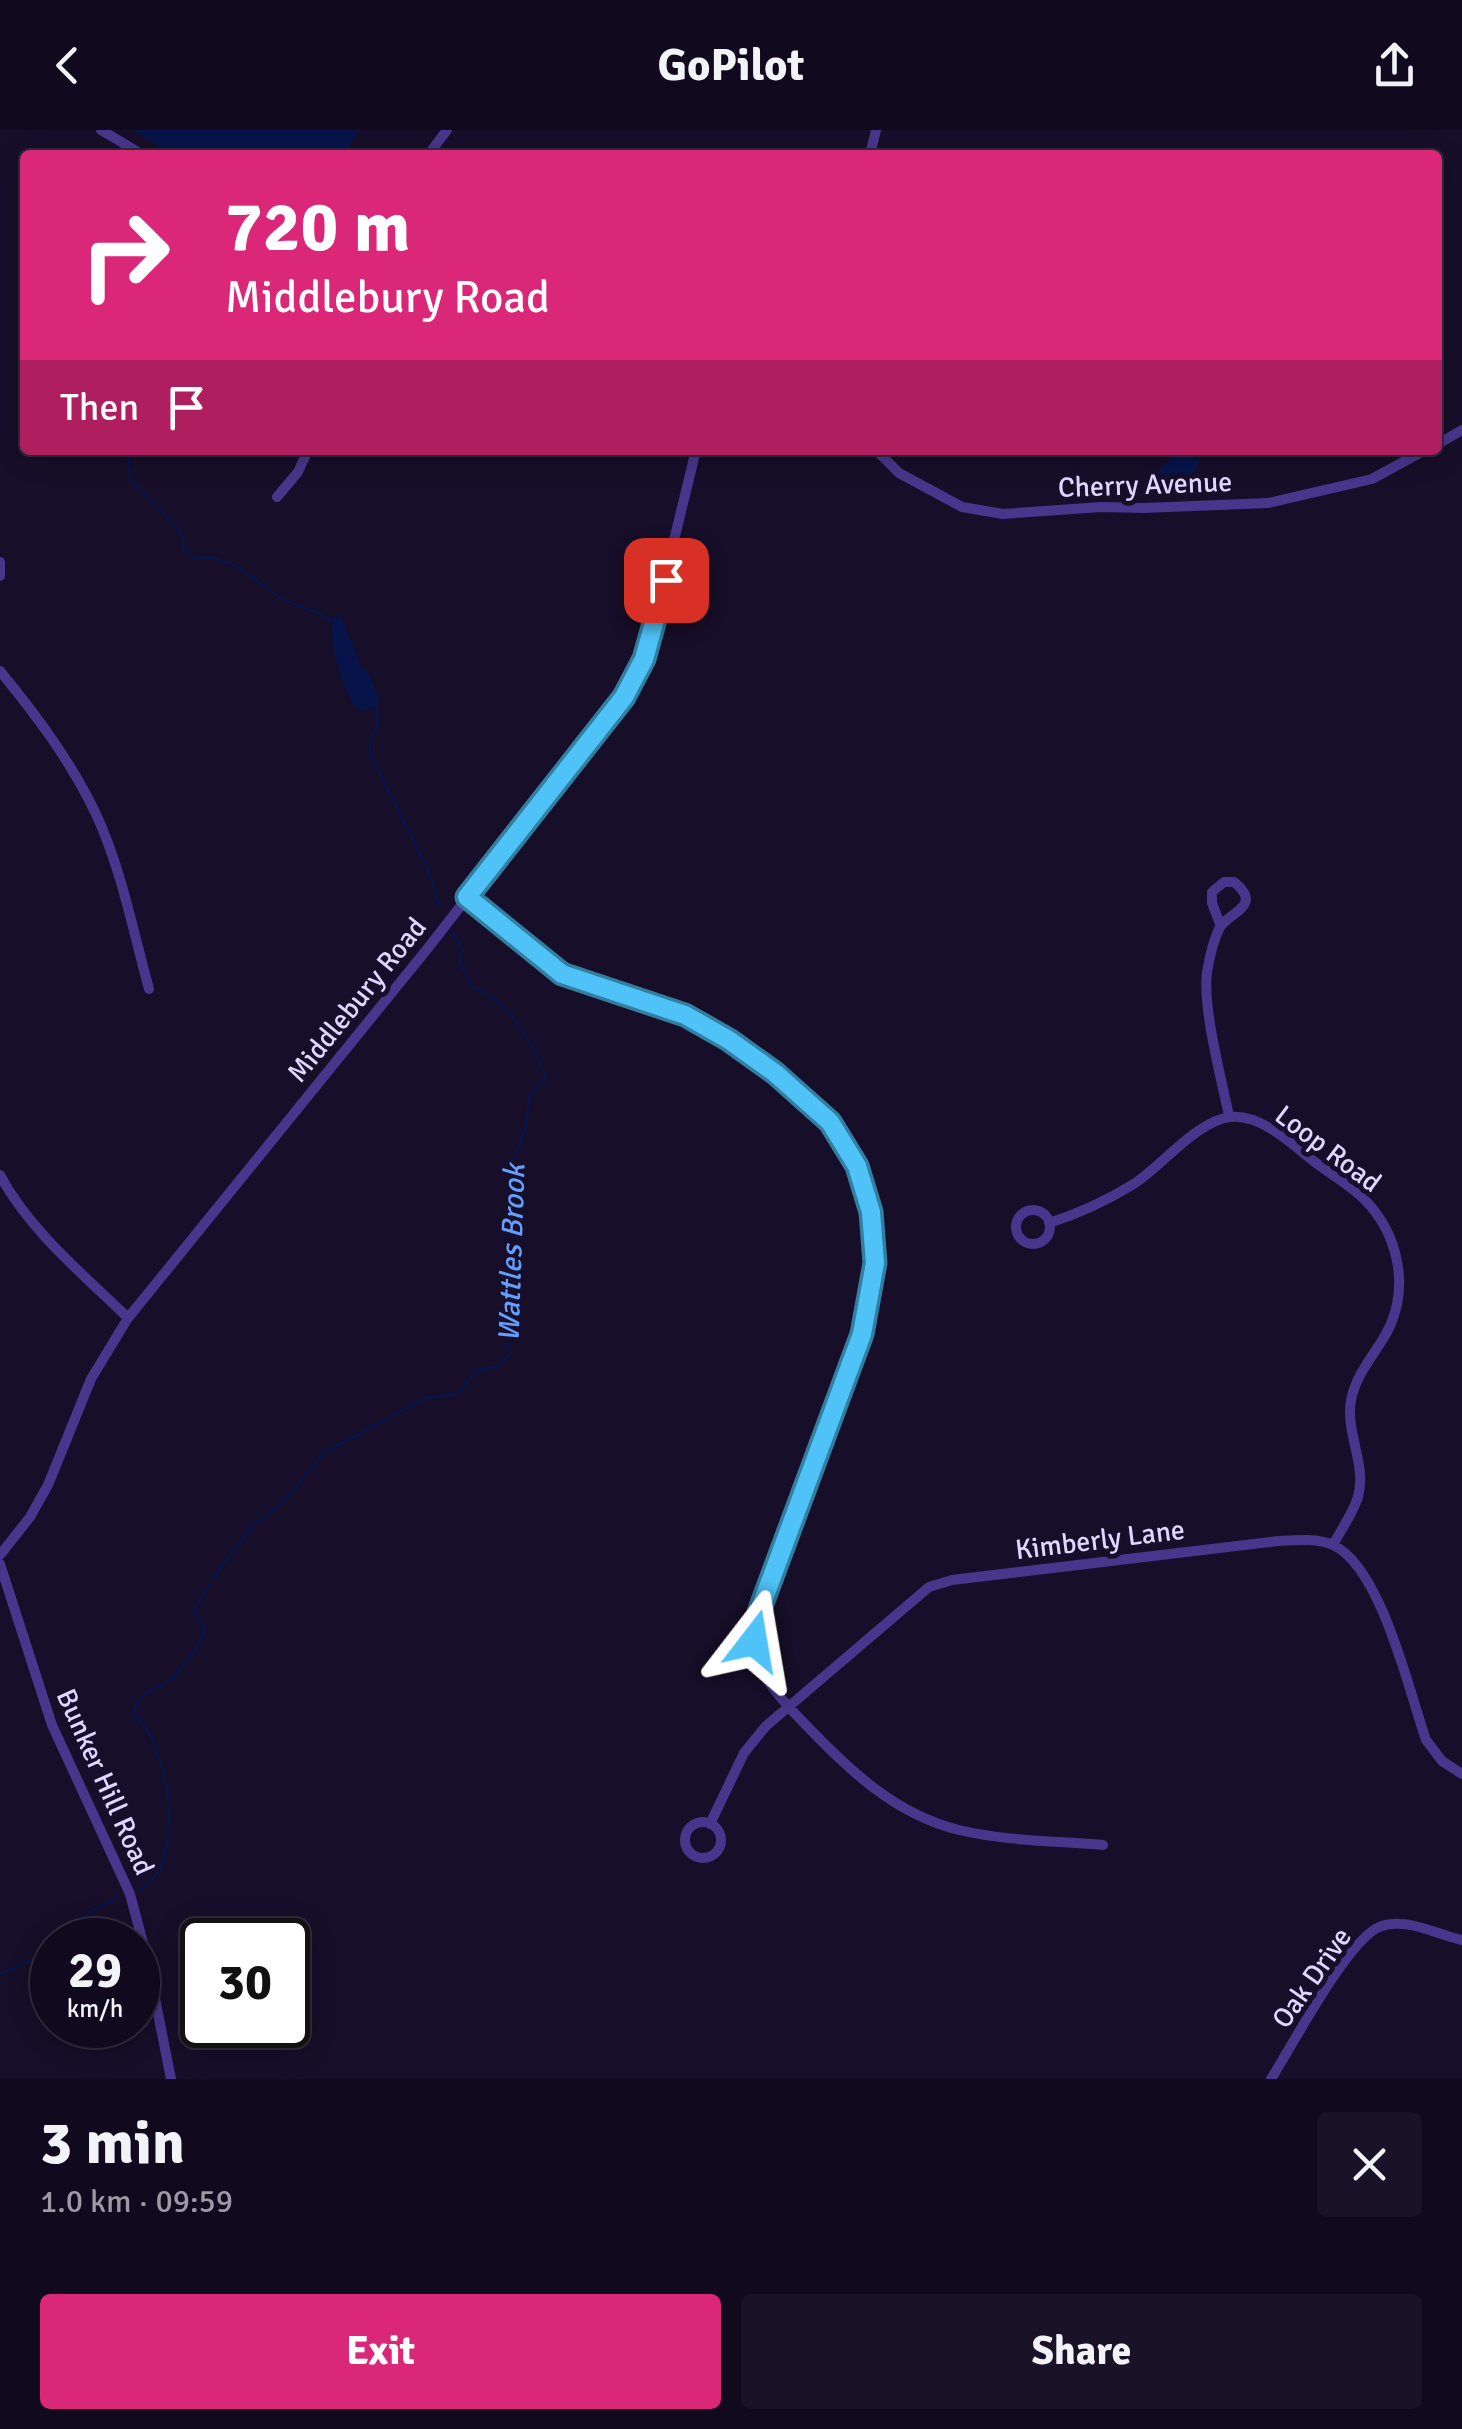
<!DOCTYPE html>
<html lang="en">
<head>
<meta charset="utf-8">
<style>
  body { margin:0; font-family:Signika,sans-serif; background:#1a1328; color:#f1f3f6; height:100vh; display:flex; flex-direction:column; font-size:38px; white-space:nowrap }
  * { box-sizing:border-box; margin:0 }
  p { font-size:32px; color:#9c9aa4 }
  .icon { flex:none; width:55px; height:55px; fill:none; stroke:currentColor; stroke-width:2; stroke-linecap:round; stroke-linejoin:round }
  .map { position:relative; height:1949px; overflow:hidden }
  .details { display:flex; flex-direction:column; background:#110a1f; flex:1 }
  .details>* { flex:none }
  .guide { position:absolute; left:20px; top:20px; width:1422px; height:305px; border-radius:10px; box-shadow:0 5px 25px #0003,0 0 0 2px #302b3d; background:#db2777; color:#fff; overflow:hidden }
  .speed { position:absolute; left:30px; top:1788px; display:flex; gap:20px; font-size:50px; font-weight:700; text-align:center }
  .speed>* { display:grid; place-content:center; width:130px; height:130px; border-radius:50%; background:#110a1f; box-shadow:0 5px 25px #0003,0 0 0 2px #302b3d; line-height:1 }
  .speed small { font-size:25px; font-weight:400 }
  .speed .limit { border:5px solid #111; border-radius:15px; background:#fff; color:#111 }
  .pin { position:absolute; display:grid; place-items:center; width:85px; height:85px; color:#fff; margin:-42px; border-radius:20px; box-shadow:0 5px 15px #0006 }
  .me { position:absolute; width:110px; margin:-55px; rotate:14deg; stroke-linejoin:round; filter:drop-shadow(0 0 8px #0008) }
  .turn { display:flex; align-items:center; gap:35px; height:210px; padding:0 40px; font-size:45px }
  .turn .icon { width:130px; height:130px; stroke-width:2.5 }
  .turn b { display:block; font-size:70px; line-height:85px }
  .then { display:flex; align-items:center; height:95px; padding:0 40px; background:#0003; gap:20px; font-size:38px }
  .round { display:grid; place-items:center; flex:none; width:105px; height:105px; border-radius:10px; background:#1a1328 }
  .headline { display:flex; align-items:center; justify-content:space-between; height:170px; padding:0 40px }
  h1 { font-size:60px; font-weight:700; line-height:75px }
  .primary-button { display:flex; gap:20px; margin-top:auto; padding:20px 40px }
  .primary-button a { flex:1; height:115px; border-radius:10px; background:#db2777; color:#fff; font-size:40px; font-weight:700; line-height:115px; text-align:center }
  .primary-button a+a { background:#1a1328; color:#f1f3f6 }
  header { display:flex; justify-content:space-between; align-items:center; height:130px; padding:0 40px; background:#110a1f; font-size:45px; font-weight:700 }
  .map>svg:first-child { display:block }
  .water { fill:#061449 }
  .lines { fill:none; stroke-linecap:round; stroke-linejoin:round }
  .stream { stroke:#061449; stroke-width:2.5 }
  .minor { stroke:#47368b; stroke-width:10 }
  .route-casing { stroke:#337fa1; stroke-width:25 }
  .route { stroke:#4fc3f7; stroke-width:18 }
  .labels { text-anchor:middle; dominant-baseline:central; stroke-width:10; stroke-linejoin:round; paint-order:stroke }
  .street-label { font-size:28px; fill:#e1d6ff; stroke:#170e29 }
  .water-label { font-size:30px; font-style:italic; fill:#649eff; stroke:#170e29 }
</style>
</head>
<body>
<header><svg class="icon" aria-label="back" viewBox="0 0 24 24"><path d="M15 5l-7 7 7 7"/></svg>GoPilot<svg class="icon" aria-label="share" viewBox="0 0 24 24"><path d="M12 15V3M7 8l5-5 5 5M5 13v7h14v-7"/></svg></header>
<div class="map">
<svg width="1462" height="1949" viewBox="0 0 1462 1949">
  <rect width="100%" height="100%" fill="#170e29"/>
  <!-- water -->
  <path class="water" d="M133 0H358L348 19 338 25H172Z
    M1186 322 1200 331C1195 348 1179 359 1162 355L1156 343 1174 326Z
    M340 484 361 536 371 548 379 568 377 576 360 581C344 569 327 508 333 488Z"/>
  <g class="lines">
    <!-- stream -->
    <path class="stream" d="M128 320 131 351 174 394 182 405 184 420 195 429C231 421 253 452 281 468 298 477 318 480 333 492
      M377 577C381 595 368 606 370 624L429 742 440 777
      M213 1448 253 1395 282 1373 324 1323 425 1268 457 1264 478 1240 496 1237 509 1226 506 1203 514 1153 506 1125 504 1091 509 1044 525 999 530 965 546 947C530 909 511 872 472 857L460 832 463 820 452 801
      M141 1760C148 1753 158 1745 161 1737 177 1695 168 1647 151 1607 147 1597 138 1591 134 1581 141 1558 160 1561 175 1545 188 1533 195 1519 204 1505L203 1496 193 1482 209 1454
      M66 1810C71 1787 99 1778 118 1768
      M0 1844 52 1821"/>
    <!-- minor -->
    <path class="minor" d="M101 0 143 25
      M428 25 447 0
      M870 25 876 0
      M1438 314 1462 300
      M876 320 899 343 962 377 1003 384 1101 377 1144 378 1268 373 1372 349 1425 320
      M277 367 298 342 308 320
      M0 432V446
      M0 541C36 585 70 630 95 682 121 737 133 801 149 859
      M467 767 563 844 685 885 729 910 775 943 829 993 857 1036 871 1083 875 1133 862 1205 760 1479C756 1500 752 1519 761 1539 771 1559 788 1577 804 1593 848 1639 894 1684 959 1700 1005 1711 1055 1711 1103 1715
      M1220 794 1212 773V762L1224 752H1234C1265 777 1227 782 1219 799 1214 810 1210 825 1208 837 1200 870 1222 951 1229 986
      M0 1045C30 1101 83 1144 128 1188
      M1016 1097a17 17 0 1 1 34 0a17 17 0 1 1-34 0Z
      M1049 1093C1077 1084 1106 1071 1132 1055 1159 1039 1197 990 1231 987 1262 984 1294 1016 1316 1033 1332 1045 1351 1056 1365 1070 1397 1103 1409 1153 1390 1196 1378 1222 1357 1240 1351 1270 1345 1302 1367 1335 1358 1367 1353 1383 1341 1400 1333 1415
      M0 1425 30 1387 48 1355 91 1249 128 1188 428 818 624 567 645 529 696 320
      M0 1434 52 1595 130 1764 147 1828 171 1949
      M685 1710a18 18 0 1 1 36 0a18 18 0 1 1-36 0Z
      M710 1694 744 1623 766 1596 929 1457 952 1450 1278 1411C1295 1410 1318 1408 1333 1415 1381 1437 1409 1561 1426 1610L1442 1631 1462 1644
      M1271 1949C1292 1916 1347 1811 1379 1797 1405 1786 1437 1805 1462 1810"/>
  </g>
  <g class="lines">
    <defs>
      <path id="route" d="M666 450 644 529 624 567 467 767 562 844 685 885 729 910 775 943 830 992 857 1036 871 1082 875 1133 862 1204 760 1479 754 1511"/>
    </defs>
    <!-- route casing -->
    <use href="#route" class="route-casing"/>
    <!-- route -->
    <use href="#route" class="route"/>
  </g>
  <g class="labels">
    <!-- street labels -->
    <g class="street-label">
      <text transform="translate(1145 355) rotate(-2)">Cherry Avenue</text>
      <text transform="translate(357 870) rotate(-51)">Middlebury Road</text>
      <text transform="translate(1328 1019) rotate(37)">Loop Road</text>
      <text transform="translate(1100 1410) rotate(-7)">Kimberly Lane</text>
      <text transform="translate(105 1652) rotate(66)">Bunker Hill Road</text>
      <text transform="translate(1312 1848) rotate(-55)">Oak Drive</text>
    </g>
    <!-- water labels -->
    <g class="water-label">
      <text transform="translate(512 1123) rotate(-88)">Wattles Brook</text>
    </g>
  </g>
</svg>
<div class="speed"><div>29<small>km/h</small></div><div class="limit">30</div></div>
<div class="pin" style="left:666px;top:450px;background:#d93025"><svg class="icon" aria-label="arrive" viewBox="0 0 24 24"><path d="M6 21V4h12l-3 4 3 4H6"/></svg></div>
<svg class="me" style="left:754px;top:1511px" viewBox="-20 -20 40 40"><path d="M0-17L14 15 0 8-14 15z" fill="#4fc3f7" stroke="#fff" stroke-width="4"/></svg>
<div class="guide">
<div class="turn"><svg class="icon" aria-label="right" viewBox="0 0 24 24"><path d="M7 20v-9h11M14 6l5 5-5 5"/></svg><div><b>720 m</b>Middlebury Road</div></div>
<div class="then">Then<svg class="icon" aria-label="arrive" viewBox="0 0 24 24"><path d="M6 21V4h12l-3 4 3 4H6"/></svg></div>
</div>
</div>
<section class="details">
<div class="headline"><div><h1>3 min</h1><p>1.0 km · 09:59</p></div><a class="round"><svg class="icon" aria-label="close" viewBox="0 0 24 24"><path d="M6 6l12 12M18 6L6 18"/></svg></a></div>
<div class="primary-button"><a>Exit</a><a>Share</a></div>
</section>
</body>
</html>
